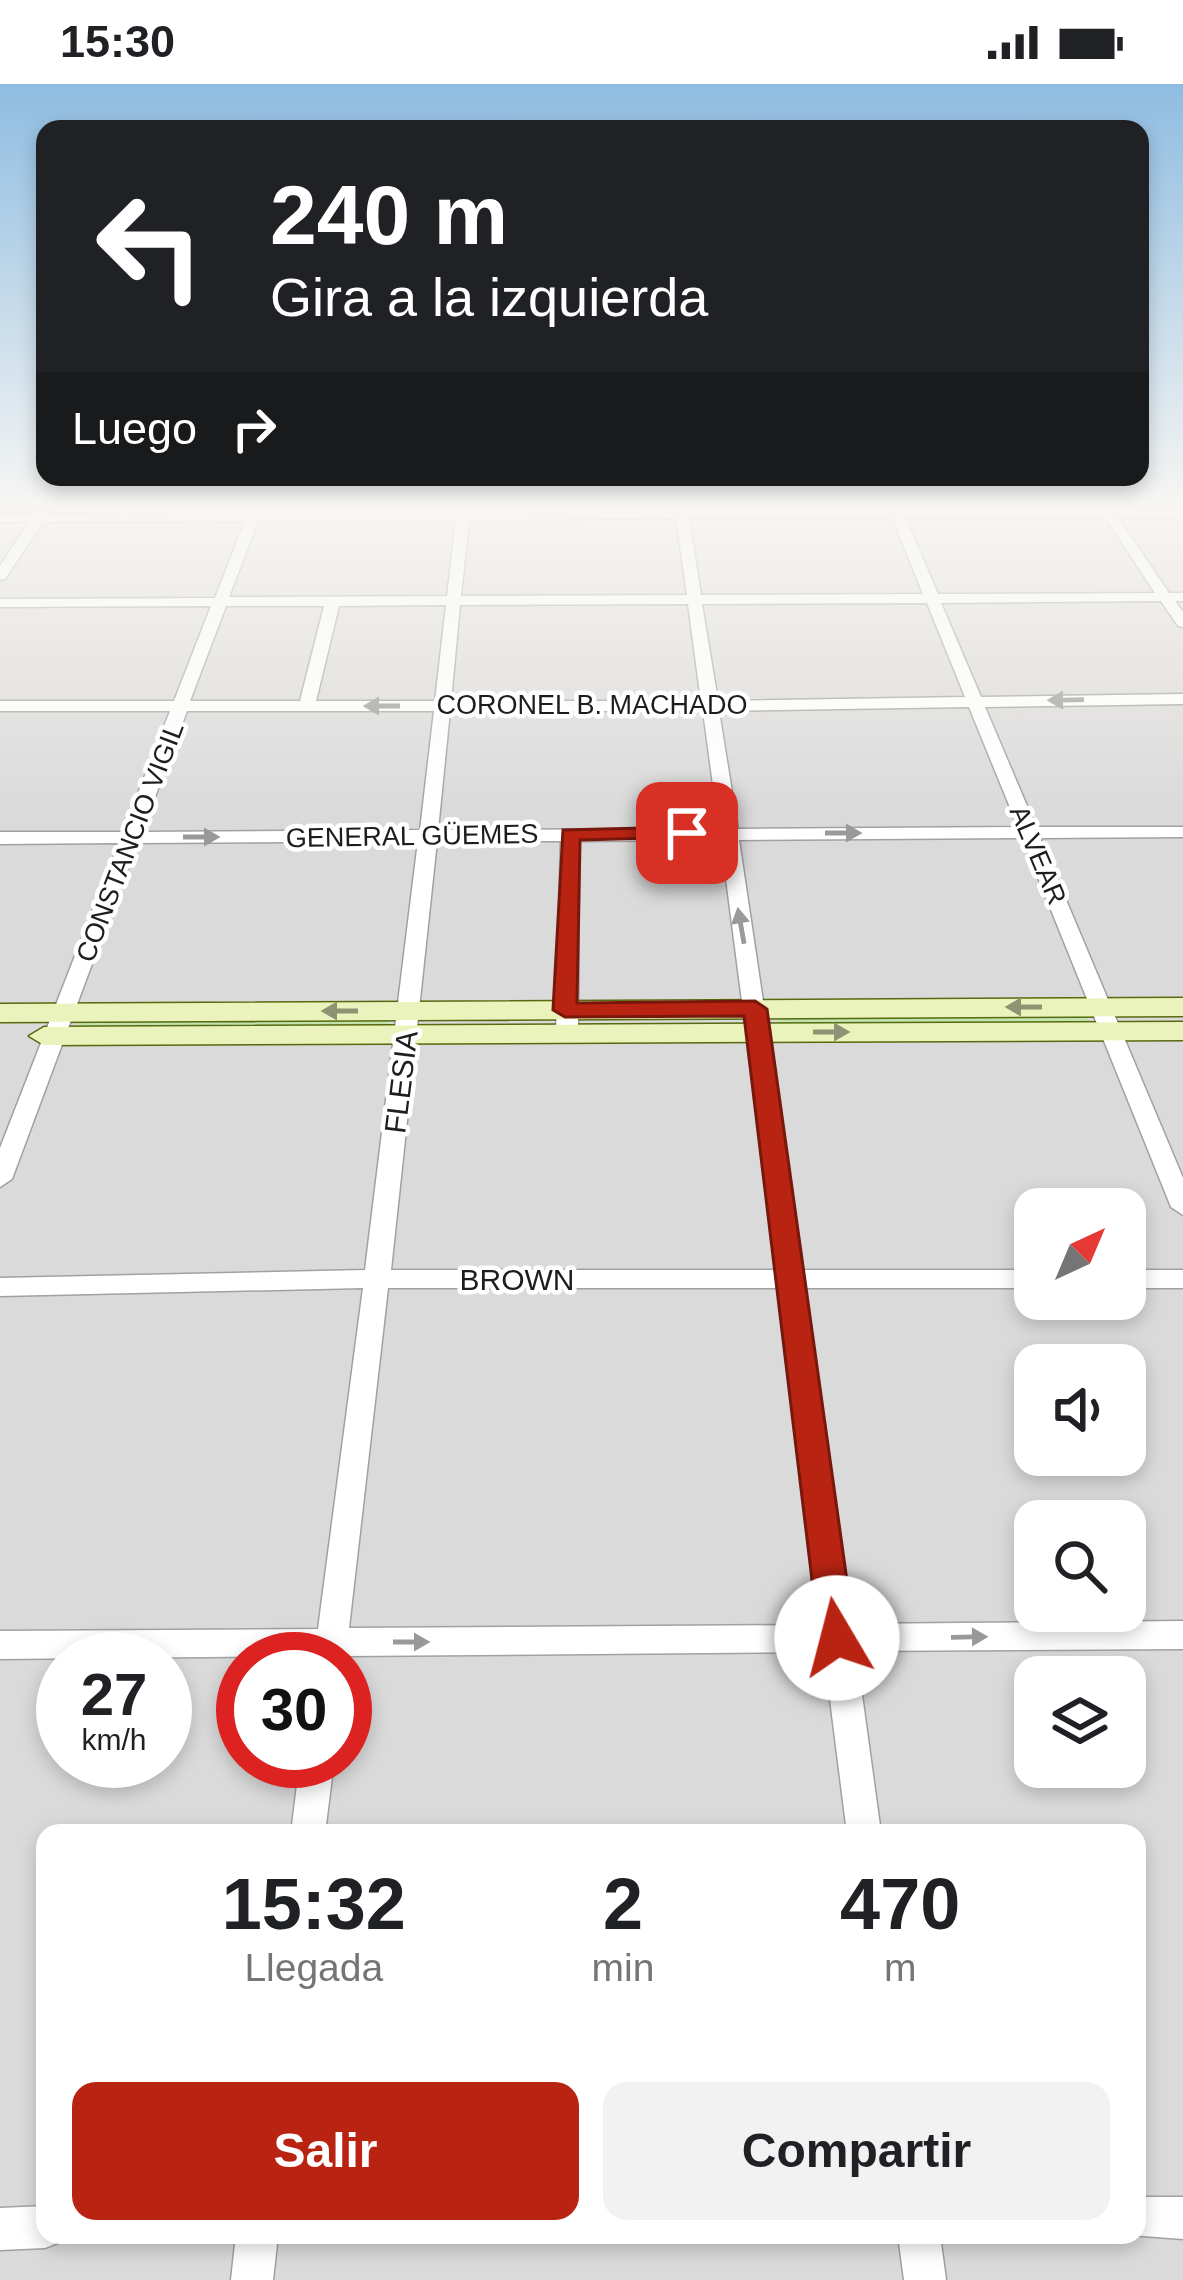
<!DOCTYPE html>
<html lang="es">
<head>
<meta charset="utf-8">
<style>
  body { margin:0; font-family:Arial,sans-serif; background:#f2f2f2; color:#202124; height:100vh; display:flex; flex-direction:column; font-size:45px; white-space:nowrap }
  * { box-sizing:border-box; margin:0 }
  p { font-size:39px; color:#757577 }
  .icon { flex:none; width:66px; height:66px; fill:none; stroke:currentColor; stroke-width:2; stroke-linecap:round; stroke-linejoin:round }
  .map { position:relative; flex:1; overflow:hidden }
  .drawer { position:absolute; left:36px; top:1740px; width:1110px; height:420px; display:flex; flex-direction:column; background:#fff; border-radius:24px; box-shadow:0 6px 18px #0003 }
  .drawer>* { flex:none }
  .hud { position:absolute; left:36px; top:36px; width:1113px; height:366px; border-radius:24px; box-shadow:0 6px 18px #0003; background:#202124; color:#fff; overflow:hidden }
  .needle { width:78px; rotate:44deg }
  .fabs { position:absolute; left:1014px; top:1104px; display:grid; gap:24px }
  .fabs a { display:grid; place-items:center; width:132px; height:132px; border-radius:24px; background:#fff; box-shadow:0 6px 18px #0003; font-size:60px }
  .speed { position:absolute; left:36px; top:1548px; display:flex; gap:24px; font-size:60px; font-weight:700; text-align:center }
  .speed>* { display:grid; place-content:center; width:156px; height:156px; border-radius:50%; background:#fff; box-shadow:0 6px 18px #0003; line-height:1 }
  .speed small { font-size:30px; font-weight:400 }
  .speed .limit { border:18px solid #d22; background:#fff; color:#111 }
  .pin { position:absolute; display:grid; place-items:center; width:102px; height:102px; color:#fff; margin:-51px; border-radius:24px; box-shadow:0 6px 18px #0006 }
  .me { position:absolute; width:132px; margin:-66px; rotate:352deg; stroke-linejoin:round; filter:drop-shadow(0 0 9px #0008) }
  .turn { display:flex; align-items:center; gap:42px; height:252px; padding:0 36px; font-size:54px }
  .turn .icon { width:156px; height:156px; stroke-width:2.5 }
  .turn b { display:block; font-size:84px; line-height:102px }
  .then { display:flex; align-items:center; height:114px; padding:0 36px; background:#0003; gap:24px; font-size:45px }
  .eta { display:flex; justify-content:space-evenly; align-items:center; height:204px; text-align:center }
  .eta b { font-size:72px; font-weight:800; line-height:84px }
  .cta { display:flex; gap:24px; margin-top:auto; padding:24px 36px }
  .cta a { flex:1; height:138px; border-radius:24px; background:#b92412; color:#fff; font-size:48px; font-weight:800; line-height:138px; text-align:center }
  .cta a+a { background:#f2f2f2; color:#202124 }
  .status { display:flex; justify-content:space-between; align-items:center; height:84px; padding:0 60px; background:#fff; direction:ltr }
  .status svg { height:33px; fill:currentColor }
  .map>svg:first-child { display:block }
  .residential { fill:#dbdada; fill-rule:evenodd }
  .grass { fill:#c3e3ae }
  .lines { fill:none; stroke-linecap:round; stroke-linejoin:round }
  .street-casing { stroke:#a1a1a1; stroke-width:3 }
  .secondary-casing { stroke:#566a0e; stroke-width:3 }
  .street { fill:#fff; fill-rule:evenodd }
  .secondary { fill:#ebf3bc; fill-rule:evenodd }
  .oneway { fill:#999 }
  .oneway2 { fill:#8e9374 }
  .route { fill:#b92412; stroke:#78170c; stroke-width:3 }
  .labels { text-anchor:middle; dominant-baseline:central; stroke-width:9; stroke-linejoin:round; paint-order:stroke }
  .far-street-label { font-size:27px; fill:#1d1d1d; stroke:#fff }
  .street-label { font-size:30px; fill:#1d1d1d; stroke:#fff }
</style>
</head>
<body>
<div class="status"><b>15:30</b><svg viewBox="0 0 49 12"><path d="M0 12V9h3v3zM5 12V6h3v6zM10 12V3h3v9zM15 12V0h3v12zM26 1h20v11H26zM47 4h2v5h-2z"/></svg></div>
<div class="map">
<svg width="1183" height="2196" viewBox="0 0 1183 2196">
  <rect width="100%" height="100%" fill="#edebe4"/>
  <!-- residential -->
  <path class="residential" d="M0 419H1183V2196H0ZM1035 1125H1125V1215H1035ZM1035 1281H1125V1371H1035ZM1035 1437H1125V1527H1035ZM63 1575H165V1677H63ZM243 1575H345V1677H243ZM1035 1593H1125V1683H1035ZM45 1749H1137V2151H45Z"/>
  <!-- grass -->
  <path class="grass" d="M1084 929 1089 940 779 944 777 932Z
    M389 934 387 945 75 949 79 937Z"/>
  <g class="lines">
    <defs>
      <path id="street" d="M458 419H470V428L675 427 674 419H686L688 427 889 426 887 419H900L902 426 1098 425V419H1108L1111 424H1183V432H1117L1169 509H1183V517H1175L1183 528V543L1178 542 1161 517 941 519 981 613 1183 610V620L985 623 1036 743H1183V753L1040 754 1183 1094V1131L1171 1123 1022 754 739 756 803 1186H1035V1204H805L852 1540 1183 1537V1565L856 1567 881 1749H847L824 1568 346 1572 345 1575 314 1572 0 1575V1547L318 1545 363 1204 0 1212V1194L365 1186 418 757 137 759 12 1095 0 1103V1064L119 759 0 760V748H123L170 627H0V617H174L211 522 0 523V515L215 514 245 437 43 438 5 495 0 496V482L29 438H0V430H35L45 420 51 424 48 430 248 429 256 420 262 424 261 429 457 428ZM1104 432 1155 509 938 510 905 433ZM892 433 923 510 701 511 689 434ZM676 434 687 511 461 512 469 436ZM456 436 447 512 229 513 258 437ZM927 519 965 613 718 617 702 520ZM688 520 701 617H451L460 521ZM446 521 435 617H316L339 522ZM226 522H324L300 617H190ZM969 623 1018 743 738 745 719 627ZM187 627H434L420 746 142 748ZM450 627H703L719 745 438 746ZM721 756 777 1186H391L437 757H561L556 949 567 955 578 949 579 757ZM388 1204H780L821 1541 349 1544Z
        M1125 1186H1183V1204H1125Z
        M300 1677H334L325 1749H291Z
        M1137 2113H1183V2155L1129 2151H1137Z
        M45 2122V2151H62L60 2158 45 2164 0 2166V2124Z
        M236 2151H278L273 2196H231Z
        M898 2151H940L946 2196H904Z"/>
      <path id="secondary" d="M1183 914V932L0 938V920Z
        M1183 938V956L44 961 29 952 44 943Z"/>
    </defs>
    <!-- street casing -->
    <use href="#street" class="street-casing"/>
    <!-- secondary casing -->
    <use href="#secondary" class="secondary-casing"/>
    <!-- street -->
    <use href="#street" class="street"/>
    <!-- secondary -->
    <use href="#secondary" class="secondary"/>
  </g>
  <!-- one-way arrows -->
  <defs><path id="oneway-solid" d="M-6-.8H1V-3.2L6.5 0L1 3.2V.8H-6Z" transform="scale(3)"/></defs>
  <g class="oneway">
    <use href="#oneway-solid" transform="translate(1066 616) rotate(179)"/>
    <use href="#oneway-solid" transform="translate(382 622) rotate(180)"/>
    <use href="#oneway-solid" transform="translate(843 749)"/>
    <use href="#oneway-solid" transform="translate(201 753)"/>
    <use href="#oneway-solid" transform="translate(741 842) rotate(-100)"/>
    <use href="#oneway-solid" transform="translate(969 1553) rotate(-1)"/>
    <use href="#oneway-solid" transform="translate(411 1558)"/>
  </g>
  <g class="oneway2">
    <use href="#oneway-solid" transform="translate(1024 923) rotate(180)"/>
    <use href="#oneway-solid" transform="translate(340 927) rotate(180)"/>
    <use href="#oneway-solid" transform="translate(831 948)"/>
  </g>
  <!-- sky -->
  <linearGradient id="sky" x2="0" y2="1"><stop stop-color="#8ebce1"/><stop offset="0.58" stop-color="#f7f6f3"/><stop offset="1" stop-color="#f7f6f3" stop-opacity="0"/></linearGradient>
  <rect width="1183" height="727" fill="url(#sky)"/>
  <!-- route -->
  <path class="route" d="M687 743 694 744V753L580 756 577 919 755 917 767 925 855 1554 849 1565 837 1570 824 1565 819 1554 744 932 565 933 553 926 563 746Z"/>
  <g class="labels">
    <!-- far-street labels -->
    <g class="far-street-label">
      <text x="592" y="621">CORONEL B. MACHADO</text>
      <text transform="translate(412 752) rotate(-1)">GENERAL GÜEMES</text>
      <text transform="translate(130 758) rotate(-69)">CONSTANCIO VIGIL</text>
      <text transform="translate(1038 771) rotate(67)">ALVEAR</text>
    </g>
    <!-- street labels -->
    <g class="street-label">
      <text transform="translate(401 998) rotate(-83)">FLESIA</text>
      <text x="517" y="1195">BROWN</text>
    </g>
  </g>
</svg>
<div class="fabs">
<a><svg class="needle" viewBox="-14 -14 28 28"><path d="M0-13l5 13h-10z" fill="#e53935"/><path d="M0 13l5-13h-10z" fill="#757577"/></svg></a>
<a><svg class="icon" aria-label="sound" viewBox="0 0 24 24"><path d="M4 9h4l5-4v14l-5-4H4zM17 9q2 3 0 6"/></svg></a>
<a><svg class="icon" aria-label="search" viewBox="0 0 24 24"><circle cx="10" cy="10" r="6"/><path d="M15 15l6 6"/></svg></a>
<a><svg class="icon" aria-label="layers" viewBox="0 0 24 24"><path d="M12 4l9 5-9 5-9-5zM3 14l9 5 9-5"/></svg></a>
</div>
<div class="speed"><div>27<small>km/h</small></div><div class="limit">30</div></div>
<div class="pin" style="left:687px;top:749px;background:#d93025"><svg class="icon" aria-label="arrive" viewBox="0 0 24 24"><path d="M6 21V4h12l-3 4 3 4H6"/></svg></div>
<svg class="me" style="left:837px;top:1554px" viewBox="-20 -20 40 40"><circle r="19" fill="#fff"/><path d="M0-13L10 11 0 6-10 11z" fill="#b92412"/></svg>
<div class="hud">
<div class="turn"><svg class="icon" aria-label="left" viewBox="0 0 24 24"><path d="M17 20v-9H6M10 6l-5 5 5 5"/></svg><div><b>240 m</b>Gira a la izquierda</div></div>
<div class="then">Luego<svg class="icon" aria-label="right" viewBox="0 0 24 24"><path d="M7 20v-9h11M14 6l5 5-5 5"/></svg></div>
</div>
<section class="drawer">
<div class="eta">
<div><b>15:32</b><p>Llegada</p></div>
<div><b>2</b><p>min</p></div>
<div><b>470</b><p>m</p></div>
</div>
<div class="cta"><a>Salir</a><a>Compartir</a></div>
</section>
</div>
</body>
</html>
